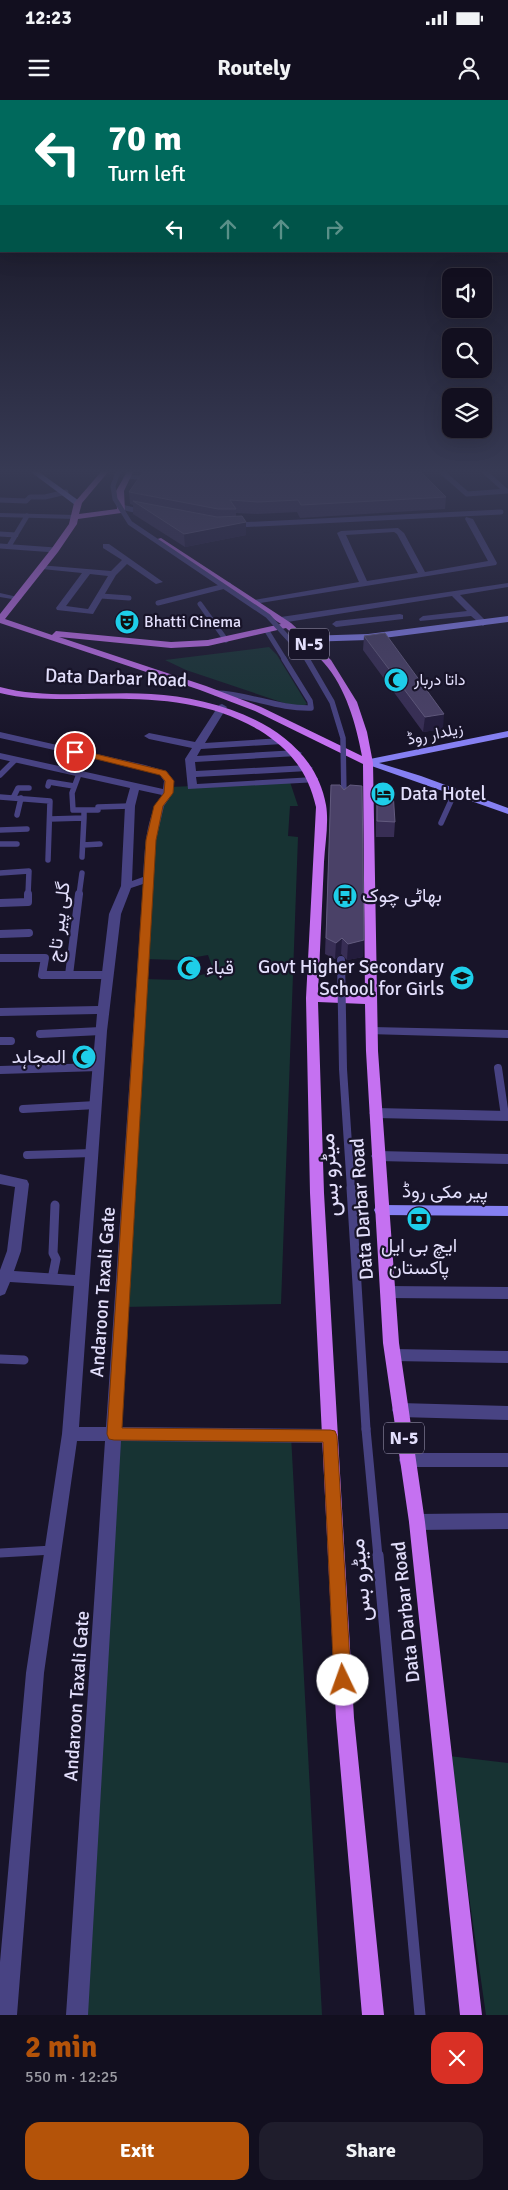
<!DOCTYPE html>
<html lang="en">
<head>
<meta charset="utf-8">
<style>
  body { margin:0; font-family:Signika,Vazirmatn,sans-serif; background:#1f1d2c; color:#f1f3f6; height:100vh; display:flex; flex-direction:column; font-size:19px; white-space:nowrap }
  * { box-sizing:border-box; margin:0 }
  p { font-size:16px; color:#9c9ca4 }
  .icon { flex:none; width:28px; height:28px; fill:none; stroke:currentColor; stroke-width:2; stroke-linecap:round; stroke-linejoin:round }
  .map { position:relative; height:1915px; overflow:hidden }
  .panel { display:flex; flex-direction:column; background:#120f1f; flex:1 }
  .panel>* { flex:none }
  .hud { position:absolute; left:0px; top:0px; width:509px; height:152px; box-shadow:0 5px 20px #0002,0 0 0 1px #312f3d; background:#00695c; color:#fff; overflow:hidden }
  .buttons { position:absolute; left:442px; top:168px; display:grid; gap:10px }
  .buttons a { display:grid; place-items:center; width:50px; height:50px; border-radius:10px; background:#120f1f; box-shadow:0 5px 20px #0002,0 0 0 1px #312f3d; font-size:25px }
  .pin { position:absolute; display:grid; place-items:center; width:42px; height:42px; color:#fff; margin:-21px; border:2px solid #fff; border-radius:50%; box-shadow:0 1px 5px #0007 }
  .me { position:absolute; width:55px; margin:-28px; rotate:357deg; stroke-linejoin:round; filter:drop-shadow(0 0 4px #0008) }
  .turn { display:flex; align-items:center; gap:18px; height:105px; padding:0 25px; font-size:22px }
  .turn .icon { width:65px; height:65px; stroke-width:2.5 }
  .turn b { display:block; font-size:35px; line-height:42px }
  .lanes { display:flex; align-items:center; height:48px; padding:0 25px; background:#0003; justify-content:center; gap:25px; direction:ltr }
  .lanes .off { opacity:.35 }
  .round { display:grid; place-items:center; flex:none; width:52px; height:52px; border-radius:15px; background:#1f1d2c }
  .head { display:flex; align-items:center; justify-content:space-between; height:85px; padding:0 25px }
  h1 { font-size:30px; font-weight:700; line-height:38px; color:#b45309 }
  .primary-button { display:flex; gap:10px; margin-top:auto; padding:10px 25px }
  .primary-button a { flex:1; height:58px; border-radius:15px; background:#b45309; color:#fff; font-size:20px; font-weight:700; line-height:58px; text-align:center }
  .primary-button a+a { background:#1f1d2c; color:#f1f3f6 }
  .status { display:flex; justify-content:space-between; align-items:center; height:35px; padding:0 25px; background:#120f1f; direction:ltr }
  .status svg { height:14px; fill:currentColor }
  header { display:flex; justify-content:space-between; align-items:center; height:65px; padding:0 25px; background:#120f1f; font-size:22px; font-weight:700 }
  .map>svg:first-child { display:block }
  .green { fill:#173333 }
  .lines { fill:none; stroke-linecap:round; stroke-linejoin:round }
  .lane-far4 { stroke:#484383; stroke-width:5 }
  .lane-far3 { stroke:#484383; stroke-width:5.5 }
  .lane-far2 { stroke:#484383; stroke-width:8 }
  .lane-far1 { stroke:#484383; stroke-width:9 }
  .lane { stroke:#484383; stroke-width:11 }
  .street { fill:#484383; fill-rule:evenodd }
  .secondary { fill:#8680f2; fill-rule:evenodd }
  .primary { fill:#c571f1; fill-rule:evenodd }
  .lane-bridge-far3 { stroke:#484383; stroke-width:5 }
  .lane-bridge-far2 { stroke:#484383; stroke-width:5.5 }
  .lane-bridge-far1 { stroke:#484383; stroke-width:8 }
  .lane-bridge { stroke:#484383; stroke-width:9 }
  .wall { fill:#382e55 }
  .shaded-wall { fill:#231c3c }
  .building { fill:#4a4167; stroke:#625a7e }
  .route { fill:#b45309; stroke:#753606 }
  .labels { text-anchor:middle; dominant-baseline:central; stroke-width:4.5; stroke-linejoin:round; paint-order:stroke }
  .far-poi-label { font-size:16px; fill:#e3dffc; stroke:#181429; text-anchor:start }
  .far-street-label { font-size:16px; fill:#e3dffc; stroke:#181429 }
  .shield { fill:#181429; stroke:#a6a2bd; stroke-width:1 }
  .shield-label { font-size:18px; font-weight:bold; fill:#e3dffc }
  .street-label { font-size:19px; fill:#e3dffc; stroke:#181429 }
  .poi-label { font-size:19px; fill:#e3dffc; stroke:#181429; text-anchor:start }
  .near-street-label { font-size:22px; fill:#e3dffc; stroke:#181429 }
</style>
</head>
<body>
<div class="status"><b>12:23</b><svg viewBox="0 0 49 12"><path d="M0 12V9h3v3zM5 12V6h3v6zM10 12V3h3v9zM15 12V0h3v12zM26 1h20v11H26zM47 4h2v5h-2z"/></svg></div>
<header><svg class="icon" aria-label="menu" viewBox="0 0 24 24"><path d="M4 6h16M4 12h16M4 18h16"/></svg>Routely<svg class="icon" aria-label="person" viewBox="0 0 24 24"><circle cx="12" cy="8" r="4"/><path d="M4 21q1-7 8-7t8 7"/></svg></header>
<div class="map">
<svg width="508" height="1915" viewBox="0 0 508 1915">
  <rect width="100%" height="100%" fill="#181429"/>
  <!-- green -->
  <path class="green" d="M269 547 277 555 307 604 302 606 287 604 186 570 165 560Z
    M290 682 298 706H290L288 736 298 737 281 1204 122 1207 142 879 179 880 214 872 208 855 179 860 144 859 151 740 169 687Z
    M114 1334 291 1335 322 1915H77Z
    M449 1656 508 1663V1915H486Z"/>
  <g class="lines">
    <!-- lane-far4 -->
    <path class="lane-far4" d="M442 372 467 394 508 391
      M485 372 506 391
      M0 400 26 401 30 397H45L66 392
      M121 407 143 412
      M238 425 501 412
      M0 434 16 435
      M0 446 55 450
      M9 446 27 416
      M101 496 129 498
      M158 503 229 485
      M200 504 226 540
      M267 531 285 560"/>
    <!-- lane-far3 -->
    <path class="lane-far3" d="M216 593C249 594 278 609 311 608L310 601 284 559
      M79 674 72 693 73 710H84V718
      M0 675 15 660
      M48 686 49 682 74 686
      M0 697 50 701 48 760
      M13 698 18 688H29
      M84 710H98V707L130 706
      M17 715 21 698
      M50 719 84 718 82 757
      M441 723 455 692
      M0 730 27 729
      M0 744H17
      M83 745 100 744
      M0 773 29 771 28 795
      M79 795 82 773"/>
    <!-- lane-far2 -->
    <path class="lane-far2" d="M0 803 28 802V794
      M0 834 29 833
      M0 858H45L42 875H107
      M69 875 79 794
      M40 934 101 931
      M0 941H11
      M498 968 505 1016
      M0 970 99 967
      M23 1009 96 1005
      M27 1055 93 1053"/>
    <!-- lane-far1 -->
    <path class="lane-far1" d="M52 1179 56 1159 53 1153 55 1105
      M0 1259 24 1260
      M366 1329 378 1457
      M0 1453 53 1450"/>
    <!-- lane -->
    <path class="lane" d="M378 1455 420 1915"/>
    <!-- street -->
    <path class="street" d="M127 375 155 376 159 378 155 380 124 379 123 377Z
      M0 413 76 415 80 417 76 419 0 417Z
      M466 417 473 419 497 463 496 465 254 504 250 502 254 500 359 482 337 433 341 431 398 428 404 433 425 472 488 461 465 419ZM394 432 397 434 418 473 367 481 346 435Z
      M103 444H109L163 482 156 484 127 464 116 475 93 514 57 510 56 508 82 473 42 469H39V465L111 471 122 460 103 448ZM90 474 108 476 88 509 66 506Z
      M508 483V487L460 495 486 521 487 523 483 526 471 516 420 521 419 519 423 516 467 511 452 496 281 523 277 520 281 517Z
      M0 493 22 498 18 500 0 497Z
      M400 514 403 515V519L336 527 332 524 336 521Z
      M222 604 227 607 205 643 282 638 287 641 282 644 201 649 197 656 297 650 302 653 297 656 195 662 196 671 308 665 313 668 308 671 196 677 197 684 314 677 318 678V682L188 689 185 659 192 648 149 639 144 636 149 633 195 642 219 605Z
      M0 632 145 665 166 671 174 681 173 693 164 706 156 740 122 1327 330 1329 336 1331 338 1336 336 1341 330 1343 121 1341 88 1915H66L105 1341H77L44 1573 17 1915H0V1862L26 1573 62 1334 74 1186 10 1182 5 1194 0 1196V1170L7 1151 15 1087 0 1084V1074L27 1080 29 1084 21 1151 14 1171 75 1175 97 914 0 916V908L98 906 109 814 121 786 125 706 130 688 0 659V653L163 689 164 681 160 675 140 669 0 638ZM139 690 162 695C145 718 145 749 143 777L132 781 135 706ZM143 784 106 1327H79L107 931 121 814 131 788Z
      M372 927 508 930V938L368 934 366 931 368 928Z
      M376 1008 508 1011V1021L376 1018 369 1013Z
      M378 1051 508 1054V1064L378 1061 373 1059 371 1056 373 1053Z
      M387 1186 508 1187V1199L387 1198 382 1196 380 1192 382 1188Z
      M393 1249 508 1251V1263L393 1261 388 1260 385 1255 388 1250Z
      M400 1303 508 1306V1320L400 1317 394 1315 392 1310 394 1305Z
      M407 1353H508V1367H407L401 1365 399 1360 401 1355Z
      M508 1413V1429L417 1430 411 1427 409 1422 411 1417 417 1414Z"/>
    <!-- secondary -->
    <path class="secondary" d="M31 372H39L82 403 75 405Z
      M508 516V522L368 540 305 542 301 539 305 536 368 534Z
      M508 631V637L379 663 421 676 508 708V714L363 663 370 659Z
      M381 1105 508 1106V1116L381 1115 376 1114 374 1110 376 1106Z"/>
    <!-- primary -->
    <path class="primary" d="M101 372H108L82 403 79 414 117 409 116 391 127 372H133L124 391 125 411 121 413 78 419 77 424 58 452 5 519 52 535 56 531 171 542 208 540 281 524 154 440 161 438 291 523 331 560 357 602 367 632 373 663 378 951 399 1243 425 1422 482 1915H460L409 1422 383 1243 366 951 365 904 318 902 324 1093 354 1618 384 1915H362L336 1618 310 1093 306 898 316 707C308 672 290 649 259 630 205 598 145 598 83 599 55 599 27 600 0 593V587C49 600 101 591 151 594 220 598 312 627 326 705 329 723 325 744 324 762 322 806 320 850 318 894L365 896 363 664 255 611 200 590 0 523V514L52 448 69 424 74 403ZM286 528C298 539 313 550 324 563 346 588 356 624 362 656L261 607 206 586 59 537 171 548 208 546Z"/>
    <!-- lane-bridge-far3 -->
    <path class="lane-bridge-far3" d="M118 372 113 386 115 399 130 423 268 516 308 560"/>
    <!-- lane-bridge-far2 -->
    <path class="lane-bridge-far2" d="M307 559 332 602 343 638 344 698"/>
    <!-- lane-bridge-far1 -->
    <path class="lane-bridge-far1" d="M341 860 343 969 351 1089"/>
    <!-- lane-bridge -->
    <path class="lane-bridge" d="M351 1088 366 1329"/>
  </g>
  <!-- wall -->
  <path class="wall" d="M143 372H302L303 374 446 397 445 409 300 418 297 412 258 414 236 413V416L246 422V435L185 447 133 414V405L130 404 129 392Z
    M364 536 443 629 423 632 363 550Z
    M331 685 363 857 347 860 341 854 335 859 325 854Z
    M377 692 395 722 394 737H376V707Z"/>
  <!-- shaded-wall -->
  <path class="shaded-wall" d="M264 372H296L264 379Z
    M246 422V435L185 447 184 434Z
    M444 614 443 629 423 632 425 617Z
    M342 838 341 854 335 859 336 843Z
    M364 840 363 857 347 860 348 844Z"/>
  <!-- building -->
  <path class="building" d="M143 372H181L264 375 297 372H302L303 374 321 372H421L446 397 301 405 298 400 258 402 230 400 236 409H218L129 392Z
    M133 401 217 417 242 416 246 422 184 434Z
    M385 533 444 614 425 617 364 536Z
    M331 685H340L344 690 350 685 362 686 364 840 348 844 342 838 336 843 326 838Z
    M377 692H393L395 722 377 721Z"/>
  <!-- sky -->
  <linearGradient id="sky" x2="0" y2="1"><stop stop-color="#0d0b17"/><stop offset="0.58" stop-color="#373a54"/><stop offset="1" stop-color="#373a54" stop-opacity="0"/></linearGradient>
  <rect width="508" height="640" fill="url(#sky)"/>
  <!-- route -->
  <path class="route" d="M75 649 166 671 174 681 173 693 163 706 156 740 122 1328 330 1330 335 1331 337 1336 351 1580 349 1586 343 1588 337 1586 334 1580 323 1342 114 1340 109 1339 107 1334 146 740 154 706 164 693 165 681 160 675 72 653V650Z"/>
  <!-- icons -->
  <defs>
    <symbol id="theatre-disc" viewBox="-11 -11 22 22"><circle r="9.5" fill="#1ecee9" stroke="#181429"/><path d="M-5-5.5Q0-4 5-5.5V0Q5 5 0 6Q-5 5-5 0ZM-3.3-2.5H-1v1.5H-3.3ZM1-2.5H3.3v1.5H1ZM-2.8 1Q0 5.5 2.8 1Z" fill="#111"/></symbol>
    <symbol id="mosque-disc" viewBox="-11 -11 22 22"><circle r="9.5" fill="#1ecee9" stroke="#181429"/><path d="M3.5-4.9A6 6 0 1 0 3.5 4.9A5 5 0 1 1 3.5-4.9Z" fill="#111"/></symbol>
    <symbol id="hotel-disc" viewBox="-11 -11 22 22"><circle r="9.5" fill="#1ecee9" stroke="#181429"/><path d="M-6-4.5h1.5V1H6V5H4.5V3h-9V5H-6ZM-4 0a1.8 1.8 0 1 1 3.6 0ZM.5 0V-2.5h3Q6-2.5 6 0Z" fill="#111"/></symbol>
    <symbol id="bus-disc" viewBox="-11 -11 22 22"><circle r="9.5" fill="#1ecee9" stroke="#181429"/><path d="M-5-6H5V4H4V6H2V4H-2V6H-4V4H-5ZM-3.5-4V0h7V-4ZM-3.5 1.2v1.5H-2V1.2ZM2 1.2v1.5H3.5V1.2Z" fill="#111"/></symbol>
    <symbol id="university-disc" viewBox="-11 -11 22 22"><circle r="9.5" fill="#1ecee9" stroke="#181429"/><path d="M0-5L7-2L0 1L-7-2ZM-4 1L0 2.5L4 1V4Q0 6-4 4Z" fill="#111"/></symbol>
    <symbol id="bank-disc" viewBox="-11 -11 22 22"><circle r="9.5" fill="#1ecee9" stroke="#181429"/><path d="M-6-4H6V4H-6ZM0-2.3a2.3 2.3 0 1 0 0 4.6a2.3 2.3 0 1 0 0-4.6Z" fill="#111"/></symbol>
  </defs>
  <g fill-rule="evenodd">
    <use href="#theatre-disc" x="113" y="508" width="28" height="28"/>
    <use href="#mosque-disc" x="382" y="566" width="28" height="28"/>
    <use href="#hotel-disc" x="369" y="680" width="28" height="28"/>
    <use href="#bus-disc" x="331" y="782" width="28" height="28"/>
    <use href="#mosque-disc" x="175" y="854" width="28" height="28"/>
    <use href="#university-disc" x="448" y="864" width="28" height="28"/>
    <use href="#mosque-disc" x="70" y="943" width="28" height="28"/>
    <use href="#bank-disc" x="405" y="1105" width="28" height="28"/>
  </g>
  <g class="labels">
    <!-- far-poi labels -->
    <g class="far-poi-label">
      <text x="144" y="522">Bhatti Cinema</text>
      <text x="414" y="580">داتا دربار</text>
    </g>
    <!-- far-street labels -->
    <g class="far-street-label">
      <text transform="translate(435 634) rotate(-12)">زیلدار روڈ</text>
    </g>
    <!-- shield labels -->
    <g class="shield">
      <rect x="289" y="528.5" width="40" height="31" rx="4"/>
      <rect x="384" y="1322.5" width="40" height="31" rx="4"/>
    </g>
    <g class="shield-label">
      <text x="309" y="544">N-5</text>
      <text x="404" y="1338">N-5</text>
    </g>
    <!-- street labels -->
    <g class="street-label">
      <text transform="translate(116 578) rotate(2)">Data Darbar Road</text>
      <text transform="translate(59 822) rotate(-83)">گلی پیر تاج</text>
      <text transform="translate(445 1092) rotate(1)">پیر مکی روڈ</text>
      <text transform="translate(362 1109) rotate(-94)">Data Darbar Road</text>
      <text transform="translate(103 1192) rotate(-86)">Andaroon Taxali Gate</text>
      <text transform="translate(406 1512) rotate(-96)">Data Darbar Road</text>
      <text transform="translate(77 1596) rotate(-86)">Andaroon Taxali Gate</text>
    </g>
    <!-- poi labels -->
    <g class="poi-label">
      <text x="400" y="694">Data Hotel</text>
      <text x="362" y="796">بھاٹی چوک</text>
      <text x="444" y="867" text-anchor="end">Govt Higher Secondary<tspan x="444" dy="22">School for Girls</tspan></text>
      <text x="206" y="868">قباء</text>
      <text x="66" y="957" text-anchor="end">المجاہد</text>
      <text x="419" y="1146" text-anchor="middle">ایچ بی ایل<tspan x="419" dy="22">پاکستان</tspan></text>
    </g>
    <!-- near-street labels -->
    <g class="near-street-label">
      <text transform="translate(329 1075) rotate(-94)">میٹرو بس</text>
      <text transform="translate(360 1480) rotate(-95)">میٹرو بس</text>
    </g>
  </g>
</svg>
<div class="buttons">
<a><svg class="icon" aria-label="sound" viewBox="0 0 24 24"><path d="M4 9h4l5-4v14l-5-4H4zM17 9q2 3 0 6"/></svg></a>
<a><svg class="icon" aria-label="search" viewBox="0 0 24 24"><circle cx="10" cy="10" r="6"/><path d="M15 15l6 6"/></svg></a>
<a><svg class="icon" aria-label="layers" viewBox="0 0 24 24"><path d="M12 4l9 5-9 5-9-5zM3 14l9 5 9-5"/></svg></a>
</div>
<div class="pin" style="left:75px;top:652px;background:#d93025"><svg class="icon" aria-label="arrive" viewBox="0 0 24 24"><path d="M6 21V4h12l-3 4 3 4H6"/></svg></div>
<svg class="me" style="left:343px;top:1580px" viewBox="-20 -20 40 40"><circle r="19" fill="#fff"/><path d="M0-13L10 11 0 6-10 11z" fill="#b45309"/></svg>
<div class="hud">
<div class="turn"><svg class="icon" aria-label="left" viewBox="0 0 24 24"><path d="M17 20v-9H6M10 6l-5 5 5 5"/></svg><div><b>70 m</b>Turn left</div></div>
<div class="lanes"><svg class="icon" aria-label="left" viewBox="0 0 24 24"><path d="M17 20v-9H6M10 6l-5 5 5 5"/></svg><svg class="icon off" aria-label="ahead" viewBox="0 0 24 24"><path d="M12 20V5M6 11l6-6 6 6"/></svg><svg class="icon off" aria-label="ahead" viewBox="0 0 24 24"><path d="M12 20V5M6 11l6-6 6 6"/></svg><svg class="icon off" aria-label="right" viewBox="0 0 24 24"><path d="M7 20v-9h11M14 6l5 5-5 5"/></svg></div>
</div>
</div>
<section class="panel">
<div class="head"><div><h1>2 min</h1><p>550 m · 12:25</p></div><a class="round" style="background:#d93025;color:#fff"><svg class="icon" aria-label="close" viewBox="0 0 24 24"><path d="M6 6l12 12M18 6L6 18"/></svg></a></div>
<div class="primary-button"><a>Exit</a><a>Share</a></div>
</section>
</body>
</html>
